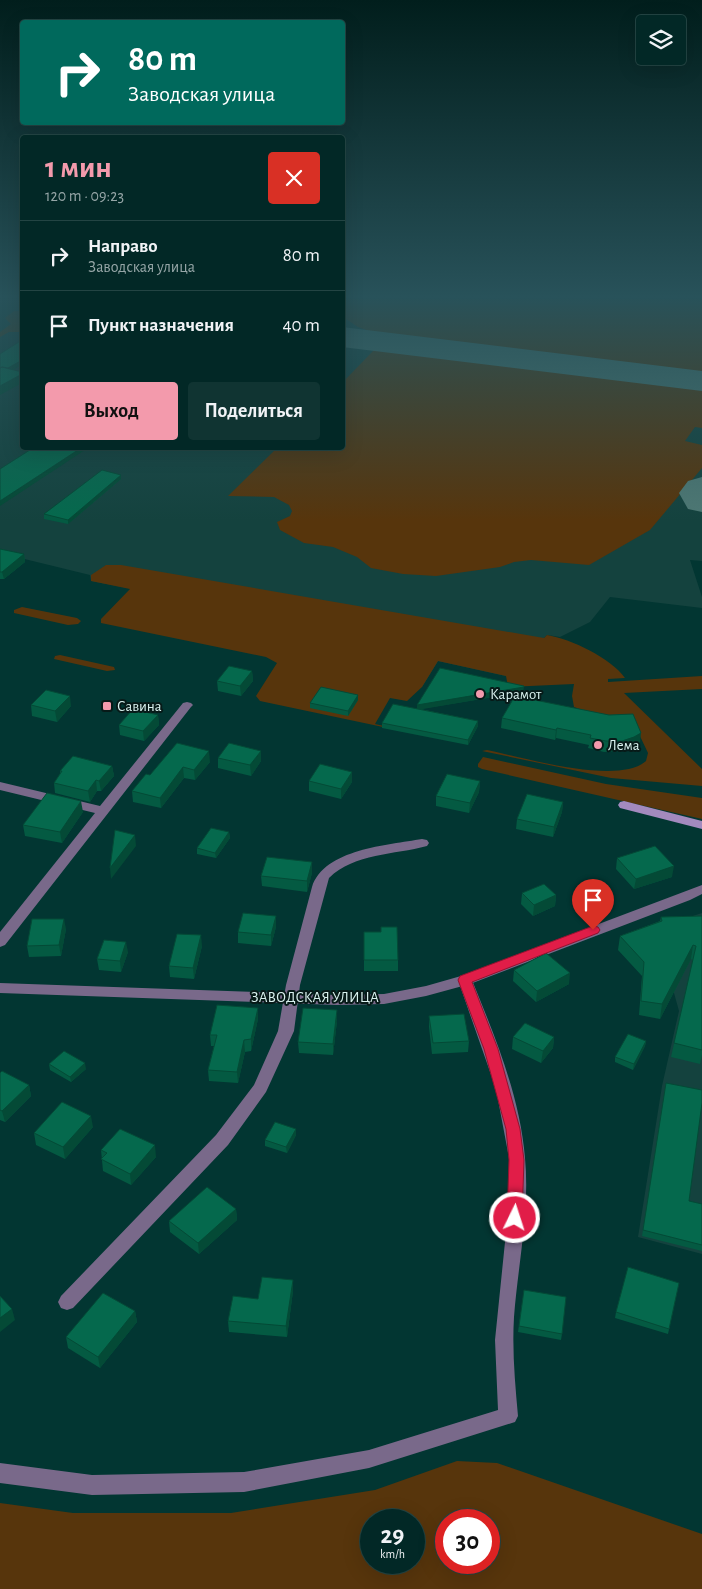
<!DOCTYPE html>
<html lang="ru">
<head>
<meta charset="utf-8">
<style>
  body { margin:0; font-family:"Alegreya Sans",sans-serif; background:#103432; color:#f1f3f6; height:100vh; display:flex; flex-direction:column; font-size:19px; white-space:nowrap }
  * { box-sizing:border-box; margin:0 }
  p { font-size:16px; color:#96a6a7 }
  .icon { flex:none; width:28px; height:28px; fill:none; stroke:currentColor; stroke-width:2; stroke-linecap:round; stroke-linejoin:round }
  .map { position:relative; flex:1; overflow:hidden }
  .sheet { position:absolute; left:20px; top:135px; width:325px; height:315px; display:flex; flex-direction:column; background:#022826; border-radius:5px; box-shadow:0 5px 20px #0002,0 0 0 1px #234443 }
  .sheet>* { flex:none }
  .top-card { position:absolute; left:20px; top:20px; width:325px; height:105px; border-radius:5px; box-shadow:0 5px 20px #0002,0 0 0 1px #234443; background:#00695c; color:#fff; overflow:hidden }
  .controls { position:absolute; left:636px; top:15px; display:grid; gap:10px }
  .controls a { display:grid; place-items:center; width:50px; height:50px; border-radius:5px; background:#022826; box-shadow:0 5px 20px #0002,0 0 0 1px #234443; font-size:25px }
  .speed { position:absolute; left:360px; top:1509px; display:flex; gap:10px; font-size:25px; font-weight:700; text-align:center }
  .speed>* { display:grid; place-content:center; width:65px; height:65px; border-radius:50%; background:#022826; box-shadow:0 5px 20px #0002,0 0 0 1px #234443; line-height:1 }
  .speed small { font-size:12px; font-weight:400 }
  .speed .limit { border:8px solid #d22; background:#fff; color:#111 }
  .pin { position:absolute; display:grid; place-items:center; width:42px; height:42px; color:#fff; margin:-51px -21px; border-radius:50% 50% 50% 0; rotate:-45deg; box-shadow:0 0 5px #0007 }
  .pin .icon { rotate:45deg }
  .me { position:absolute; width:55px; margin:-28px; rotate:4deg; stroke-linejoin:round; filter:drop-shadow(0 0 4px #0008) }
  .turn { display:flex; align-items:center; gap:18px; height:105px; padding:0 25px; font-size:22px }
  .turn .icon { width:65px; height:65px; stroke-width:2.5 }
  .turn b { display:block; font-size:35px; line-height:42px }
  .round { display:grid; place-items:center; flex:none; width:52px; height:52px; border-radius:5px; background:#103432 }
  .overview { display:flex; align-items:center; justify-content:space-between; height:85px; padding:0 25px }
  h1 { font-size:30px; font-weight:700; line-height:38px; color:#f39aac }
  .button { display:flex; gap:10px; margin-top:auto; padding:10px 25px }
  .button a { flex:1; height:58px; border-radius:5px; background:#f39aac; color:#111; font-size:20px; font-weight:700; line-height:58px; text-align:center }
  .button a+a { background:#103432; color:#f1f3f6 }
  ul { padding:0; list-style:none }
  li { display:flex; align-items:center; gap:15px; height:70px; padding:0 25px; border-top:1px solid #234443 }
  li div { flex:1 }
  li b { display:block; font-size:19px }
  li em { font-style:normal }
  .map>svg:first-child { display:block }
  .built { fill:#14423e }
  .green { fill:#57350c; fill-rule:evenodd }
  .lines { fill:none; stroke-linecap:round; stroke-linejoin:round }
  .taxiway { fill:#4e7874; fill-rule:evenodd }
  .minor { fill:#79698a; fill-rule:evenodd }
  .tertiary { fill:#79698a; fill-rule:evenodd }
  .secondary { fill:#a38abe; fill-rule:evenodd }
  .wall { fill:#045a42 }
  .shaded-wall { fill:#044a36 }
  .building { fill:#05694d; stroke:#044a36 }
  .route { fill:#e11d48; stroke:#92132f }
  .poi-dot { fill:#f39aac; stroke:#071a18; stroke-width:2 }
  .labels { text-anchor:middle; dominant-baseline:central; stroke-width:4; stroke-linejoin:round; paint-order:stroke }
  .poi-label { font-size:15px; fill:#daf2ef; stroke:#071a18; text-anchor:start }
  .street-label { font-size:15px; fill:#daf2ef; stroke:#071a18 }
</style>
</head>
<body>
<div class="map">
<svg width="702" height="1589" viewBox="0 0 702 1589">
  <rect width="100%" height="100%" fill="#023632"/>
  <!-- built -->
  <path class="built" d="M0 299H22V448H342L343 299H702V561L690 560 702 597V608L610 597 590 622 560 637 547 635 506 676 438 661 422 687 367 667 322 625 91 581 90 575 0 553Z
    M702 913V1254L638 1237 662 1086 679 1011 656 928Z"/>
  <!-- green -->
  <path class="green" d="M343 299H702V373L377 334 358 327 343 317Z
    M14 311H22V332H9L0 337V332L11 324 5 318Z
    M374 350 702 390V428L695 427 685 441 702 445V468L650 530 589 565 531 560 514 562 500 567 436 576 403 574 371 568 357 557 333 547 304 543 280 530 277 522 290 516 292 511 289 505 274 497 228 496 277 448H342L343 382Z
    M106 565H121L544 638 547 635C571 639 611 658 625 678L608 679V682L702 676V689L624 693 702 769V786L611 778 482 751 487 750C522 757 618 786 646 761L648 753 639 734 625 725 574 707 572 696 574 684 508 687 506 676 438 661 422 687 407 701 390 698 375 724 384 726 383 727 260 701 256 696 277 663 266 657 101 623V619L130 589 91 581V575Z
    M22 607 77 618 81 621 78 624 68 625 14 613V610Z
    M60 655 114 667 115 670 107 671 54 659 55 656Z
    M483 757 606 784 702 798V819L482 769 478 767V764Z
    M457 1461 497 1463 702 1534V1589H0V1503L73 1513H231L375 1490ZM371 1520H414V1562H371ZM446 1520H489V1562H446Z"/>
  <g class="lines">
    <!-- taxiway -->
    <path class="taxiway" d="M342 327 702 371V391L342 347Z
      M702 477V512L688 509 679 493 688 481Z"/>
    <!-- minor -->
    <path class="minor" d="M187 702 191 703 193 705 191 707 5 945 0 947V932L95 813 0 790V782L100 806 183 703Z
      M422 839 427 840 429 843 427 846C394 855 355 853 329 878L300 985 294 1031 266 1092 228 1145 73 1308 67 1310 61 1308 58 1302 61 1296 216 1135 254 1085 278 1031 286 985 312 887C324 849 388 845 422 839Z
      M465 975 470 976 472 980C495 1037 520 1096 525 1158 530 1211 518 1264 514 1317 512 1350 515 1383 518 1416L515 1422 369 1468 244 1492 92 1495 0 1483V1463L92 1475 244 1472 369 1450 498 1410 495 1340 509 1203V1158L496 1089 458 980 460 976Z"/>
    <!-- tertiary -->
    <path class="tertiary" d="M702 885V894L690 900 470 984 426 996 384 1004 337 1005 0 993V983L337 995 384 994 426 986 461 976Z"/>
    <!-- secondary -->
    <path class="secondary" d="M624 801 702 821V829L620 808 618 805 620 802Z"/>
  </g>
  <!-- wall -->
  <path class="wall" d="M121 475V479L68 524 44 519V514Z
    M0 549 24 554 25 562 4 579H0Z
    M252 671 253 681 241 696 218 691 217 681Z
    M523 692 420 709 478 721V726L468 745 382 728V723L417 709V705Z
    M358 695V700L348 716 310 708V703Z
    M515 696 640 743 632 748 620 751 604 752 588 748 589 745 556 738 555 740 501 728 502 718Z
    M31 705 71 706 57 722 32 716Z
    M158 715 159 725 144 741 120 735 119 725Z
    M177 743 210 762 195 780 184 778 161 808 133 802 132 791 150 775Z
    M261 751V761L251 776 218 768V758Z
    M112 766 114 776 101 791H97L90 802 55 793 54 783 60 774V771Z
    M352 772V782L341 799 309 791V781Z
    M480 781 479 792 469 813 436 806V796Z
    M563 802 562 812 553 837 516 829 517 819Z
    M83 812 62 843 25 836 23 825Z
    M229 832 230 838 216 858 197 854V848Z
    M617 858 672 877 634 889 616 869Z
    M312 862V873L307 892 262 886 261 876Z
    M522 893 556 895 555 906 533 916 521 904Z
    M276 916V927L271 946 238 943V932Z
    M702 916V1055L700 1064 671 1057 693 960 691 959 660 1019 639 1015 642 976 618 950 620 936 660 921 661 917Z
    M66 929 61 956 29 957 27 946Z
    M364 932H381L398 960V971H364Z
    M202 946 194 979 170 977 169 966Z
    M128 952 121 972 99 970 97 959Z
    M514 970 569 984 536 1002 513 981Z
    M258 1008V1019L251 1051 245 1052 238 1083 209 1081 208 1070 214 1046H211L210 1035Z
    M429 1016 469 1041 468 1052 432 1054 429 1027Z
    M337 1021 333 1055 299 1053 298 1042Z
    M513 1037H554L553 1048 541 1063 512 1049Z
    M646 1041 645 1046 633 1070 615 1062V1057Z
    M49 1064 86 1069 71 1082 50 1070Z
    M0 1073 29 1085 31 1096 5 1122 0 1120Z
    M666 1083 689 1201 702 1204V1251L642 1236Z
    M93 1127 65 1159 36 1145 34 1133Z
    M296 1129V1135L287 1153 265 1146V1140Z
    M101 1150 156 1157 131 1185 103 1171Z
    M236 1209 237 1220 199 1254 170 1232 169 1221Z
    M293 1280V1291L287 1337 229 1332 228 1321 258 1299Z
    M679 1283 668 1334 615 1318 616 1312Z
    M524 1290 562 1334 561 1340 518 1332Z
    M135 1311 137 1322 100 1368 68 1348 66 1337Z"/>
  <!-- shaded-wall -->
  <path class="shaded-wall" d="M22 360V365L4 375 3 371Z
    M22 374V383L0 395V386Z
    M81 448H88L0 506V501Z
    M121 475V479L68 524V520Z
    M24 554 25 562 4 579 2 572Z
    M252 671 253 681 241 696 240 686Z
    M524 687 523 692 417 710V705Z
    M358 695V700L348 716V711Z
    M70 696 71 706 57 722 55 711Z
    M158 715 159 725 144 741 143 731Z
    M478 721V726L468 745V740Z
    M557 728 556 738 555 740 556 730Z
    M641 733 640 743 632 748 620 751 622 741Z
    M209 751 210 762 195 780 194 770Z
    M261 751V761L251 776 250 765Z
    M112 766 114 776 101 791 99 781Z
    M183 767 184 778 161 808 160 798Z
    M352 772V782L341 799V789Z
    M96 780 97 791 90 802 88 791Z
    M480 781 479 792 469 813 470 803Z
    M81 801 83 812 62 843 60 832Z
    M563 802 562 812 553 837 554 827Z
    M229 832 230 838 216 858 215 853Z
    M135 835 136 846 111 879 110 868Z
    M312 862V873L307 892V881Z
    M674 866 672 877 634 889 636 879Z
    M556 895 555 906 533 916 534 905Z
    M276 916V927L271 946V935Z
    M64 919 66 929 61 956 59 945Z
    M201 935 202 946 194 979 193 968Z
    M126 942 128 952 121 972 120 961Z
    M693 945 691 959 660 1019 662 1004Z
    M570 973 569 984 536 1002 537 991Z
    M258 1008V1019L251 1051V1039Z
    M337 1010V1021L333 1055V1044Z
    M554 1037 553 1048 541 1063 543 1051Z
    M244 1040 245 1052 238 1083 237 1072Z
    M646 1041 645 1046 633 1070 634 1064Z
    M85 1063 86 1069 71 1082 70 1077Z
    M29 1085 31 1096 5 1122 2 1111Z
    M91 1116 93 1127 65 1159 63 1147Z
    M296 1129V1135L287 1153 286 1147Z
    M155 1145 156 1157 131 1185 130 1174Z
    M236 1209 237 1220 199 1254 198 1243Z
    M293 1280V1291L287 1337 286 1326Z
    M12 1309 15 1320 0 1332V1318Z
    M135 1311 137 1322 100 1368 98 1357Z"/>
  <!-- building -->
  <path class="building" d="M22 340V360L8 368 2 367 0 368V354Z
    M2 367 22 372V374L0 386V368Z
    M33 448H81L0 501V469Z
    M102 470 121 475 68 520 44 514Z
    M0 549 24 554 2 572H0Z
    M229 666 252 671 240 686 217 681Z
    M440 668 524 686V687L417 705Z
    M321 687 358 695 348 711 310 703Z
    M46 690 70 696 55 711 31 705Z
    M515 696 609 715 633 714 641 733 634 737 622 741H606L590 738 591 735 557 728 556 730 502 718Z
    M393 704 478 721 468 740 382 723Z
    M133 709 158 715 143 731 119 725Z
    M177 743 209 751 194 770 183 767 160 798 132 791 146 774 150 775Z
    M229 743 261 751 250 765 218 758Z
    M73 756 112 766 99 781 96 780 88 791 54 783 62 771H60Z
    M320 764 352 772 341 789 309 781Z
    M447 774 480 781 470 803 436 796Z
    M47 793 81 801 60 832 23 825Z
    M527 794 563 802 554 827 517 819Z
    M211 828 229 832 215 853 197 848Z
    M115 830 135 835 110 868Z
    M655 846 674 866 636 879 617 858Z
    M267 857 312 862 307 881 261 876Z
    M544 884 556 895 534 905 522 893Z
    M243 913 276 916 271 935 238 932Z
    M702 916V1050L674 1043 696 946 693 945 662 1004 641 1001 644 962 620 936 662 921 661 917Z
    M32 919H64L59 945 27 946Z
    M381 927H397L398 960H364V932H381Z
    M177 934 201 935 193 968 169 966Z
    M104 940 126 942 120 961 97 959Z
    M546 953 570 973 537 991 514 970Z
    M217 1005 258 1008 251 1039 244 1040 237 1072 208 1070 217 1035H210Z
    M303 1008 337 1010 333 1044 298 1042Z
    M464 1014 469 1041 433 1043 429 1016Z
    M525 1023 554 1037 543 1051 513 1037Z
    M628 1034 646 1041 634 1064 615 1057Z
    M64 1051 85 1063 70 1077 49 1064Z
    M2 1071 29 1085 2 1111 0 1110V1073Z
    M666 1083 702 1090V1103L689 1201 702 1204V1245L643 1230Z
    M62 1102 91 1116 63 1147 34 1133Z
    M275 1122 296 1129 286 1147 265 1140Z
    M120 1129 155 1145 130 1174 101 1159 107 1153 101 1150Z
    M207 1187 236 1209 198 1243 169 1221Z
    M628 1267 679 1283 669 1329 616 1312Z
    M262 1277 293 1280 286 1326 228 1321 233 1296 258 1299Z
    M524 1290 566 1297 562 1334 519 1326Z
    M103 1293 135 1311 98 1357 66 1337Z
    M0 1296 12 1309 0 1318Z"/>
  <!-- sky -->
  <linearGradient id="sky" x2="0" y2="1"><stop stop-color="#011e1c"/><stop offset="0.57" stop-color="#28525a"/><stop offset="1" stop-color="#28525a" stop-opacity="0"/></linearGradient>
  <rect width="702" height="521" fill="url(#sky)"/>
  <!-- route -->
  <path class="route" d="M593 926 598 927 600 930 598 933 472 982 498 1049 520 1129 524 1160 522 1218 520 1223 515 1225 509 1223 507 1218 509 1160 506 1129 484 1049 458 980 460 976Z"/>
  <!-- markers -->
  <g class="poi-dot">
    <circle cx="480" cy="694" r="5"/>
    <rect x="102" y="701" width="10" height="10" rx="2.5"/>
    <circle cx="598" cy="745" r="5"/>
  </g>
  <g class="labels">
    <!-- poi labels -->
    <g class="poi-label">
      <text x="490" y="694">Карамот</text>
      <text x="117" y="706">Савина</text>
      <text x="608" y="745">Лема</text>
    </g>
    <!-- street labels -->
    <g class="street-label">
      <text x="315" y="997">ЗАВОДСКАЯ УЛИЦА</text>
    </g>
  </g>
</svg>
<div class="controls">
<a><svg class="icon" aria-label="layers" viewBox="0 0 24 24"><path d="M12 4l9 5-9 5-9-5zM3 14l9 5 9-5"/></svg></a>
</div>
<div class="speed"><div>29<small>km/h</small></div><div class="limit">30</div></div>
<div class="pin" style="left:593px;top:930px;background:#d93025"><svg class="icon" aria-label="arrive" viewBox="0 0 24 24"><path d="M6 21V4h12l-3 4 3 4H6"/></svg></div>
<svg class="me" style="left:515px;top:1218px" viewBox="-20 -20 40 40"><circle r="17" fill="#e11d48" stroke="#fff" stroke-width="3"/><path d="M0-11L8 9 0 5-8 9z" fill="#fff"/></svg>
<div class="top-card">
<div class="turn"><svg class="icon" aria-label="right" viewBox="0 0 24 24"><path d="M7 20v-9h11M14 6l5 5-5 5"/></svg><div><b>80 m</b>Заводская улица</div></div>
</div>
<section class="sheet">
<div class="overview"><div><h1>1 мин</h1><p>120 m · 09:23</p></div><a class="round" style="background:#d93025;color:#fff"><svg class="icon" aria-label="close" viewBox="0 0 24 24"><path d="M6 6l12 12M18 6L6 18"/></svg></a></div>
<ul>
<li><svg class="icon" aria-label="right" viewBox="0 0 24 24"><path d="M7 20v-9h11M14 6l5 5-5 5"/></svg><div><b>Направо</b><p>Заводская улица</p></div><em>80 m</em></li>
<li><svg class="icon" aria-label="arrive" viewBox="0 0 24 24"><path d="M6 21V4h12l-3 4 3 4H6"/></svg><div><b>Пункт назначения</b></div><em>40 m</em></li>
</ul>
<div class="button"><a>Выход</a><a>Поделиться</a></div>
</section>
</div>
</body>
</html>
